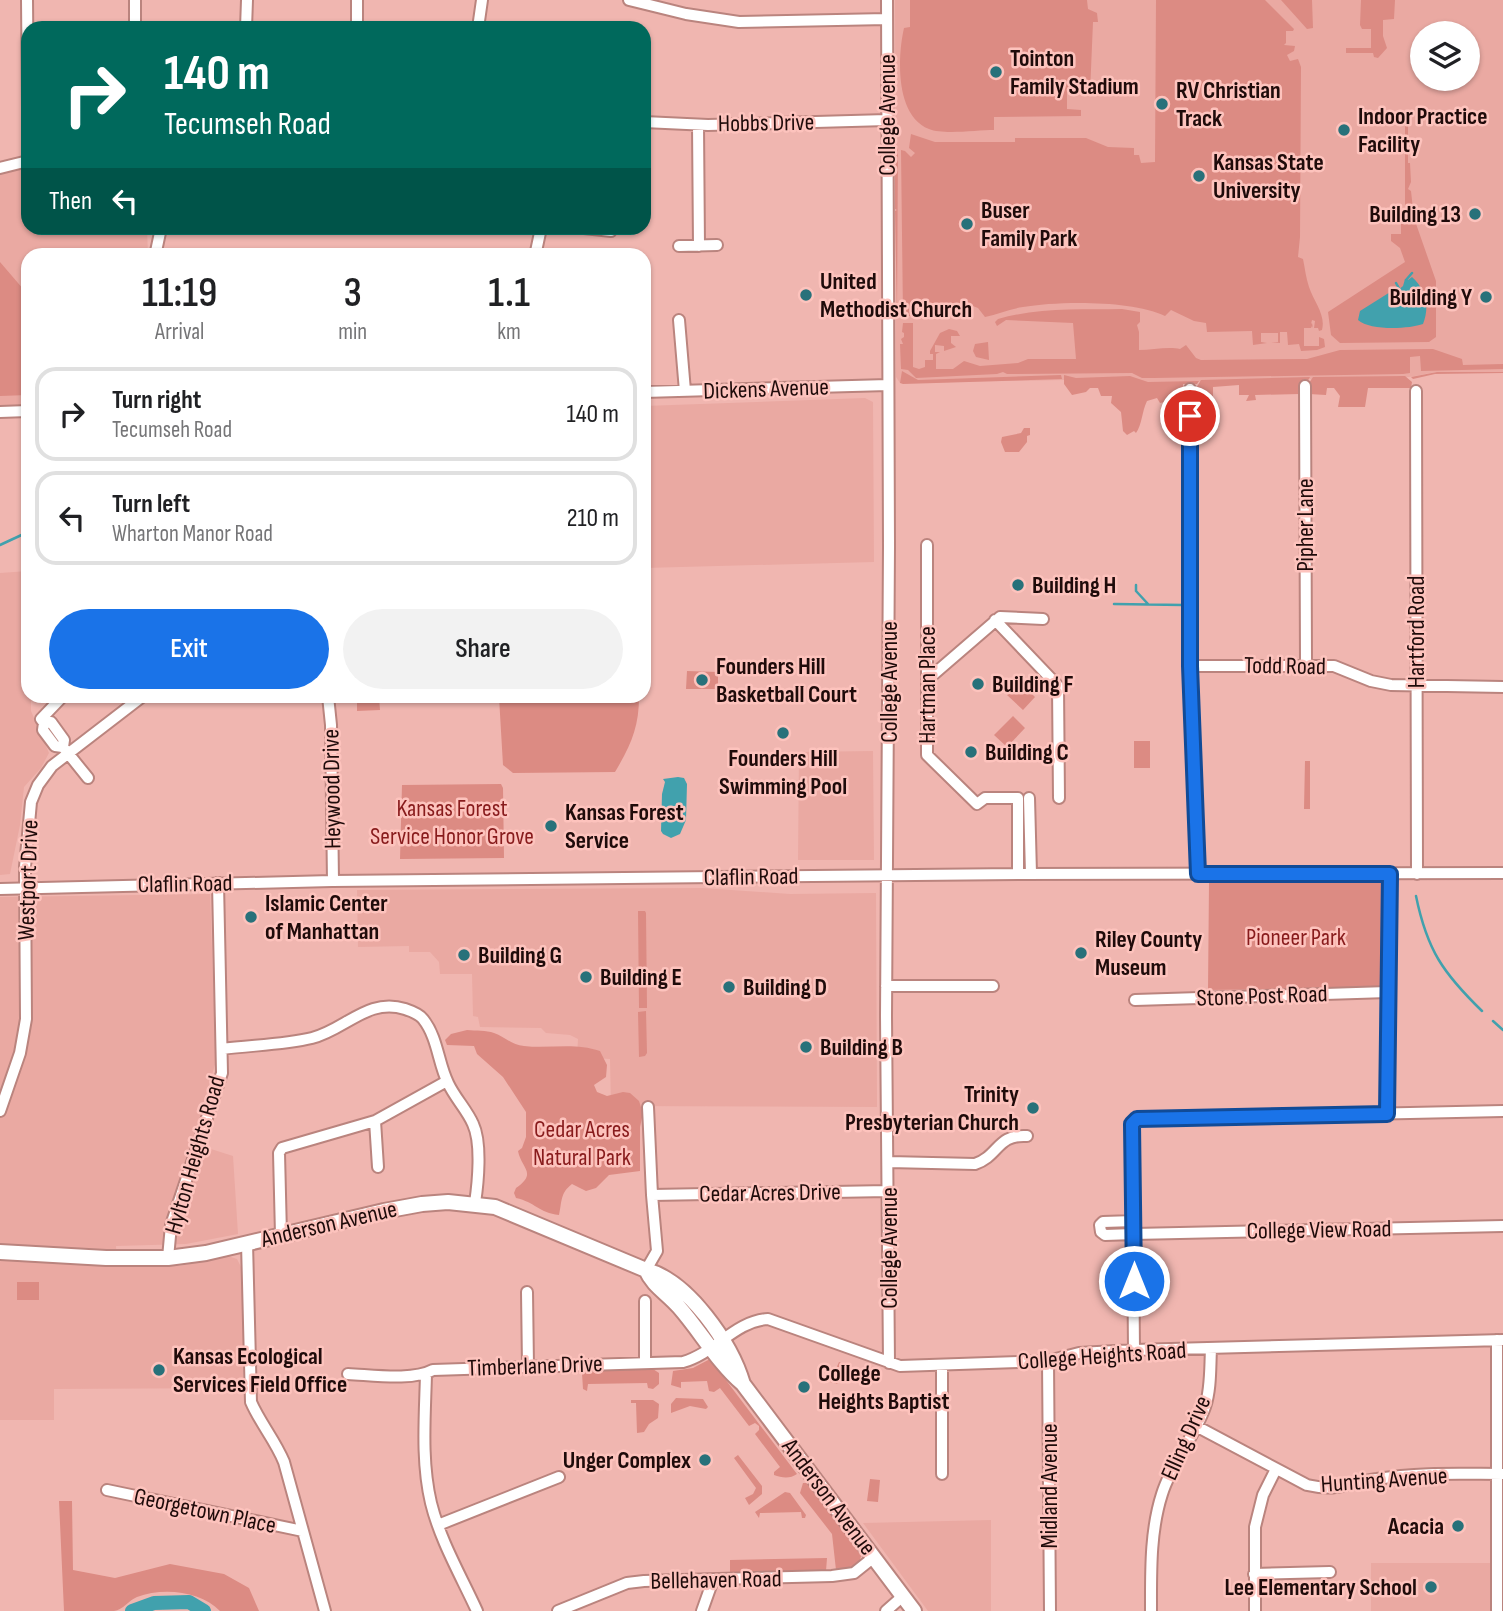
<!DOCTYPE html>
<html lang="en">
<head>
<meta charset="utf-8">
<style>
  body { margin:0; font-family:"Sofia Sans Condensed",sans-serif; background:#f2f2f2; color:#202124; height:100vh; display:flex; flex-direction:column; font-size:26px; white-space:nowrap }
  * { box-sizing:border-box; margin:0 }
  p { font-size:23px; color:#757577 }
  .icon { flex:none; width:38px; height:38px; fill:none; stroke:currentColor; stroke-width:2; stroke-linecap:round; stroke-linejoin:round }
  .map { position:relative; flex:1; overflow:hidden }
  .details { position:absolute; left:21px; top:248px; width:630px; height:455px; display:flex; flex-direction:column; background:#fff; border-radius:21px; box-shadow:0 2px 5px #0004 }
  .details>* { flex:none }
  .top-card { position:absolute; left:21px; top:21px; width:630px; height:214px; border-radius:21px; box-shadow:0 2px 5px #0004; background:#00695c; color:#fff; overflow:hidden }
  .controls { position:absolute; left:1410px; top:21px; display:grid; gap:14px }
  .controls a { display:grid; place-items:center; width:70px; height:70px; border-radius:50%; background:#fff; box-shadow:0 2px 5px #0004; font-size:35px }
  .pin { position:absolute; display:grid; place-items:center; width:60px; height:60px; color:#fff; margin:-30px; border:4px solid #fff; border-radius:50%; box-shadow:0 2px 7px #0007 }
  .me { position:absolute; width:77px; margin:-38px; rotate:0deg; stroke-linejoin:round; filter:drop-shadow(0 0 5px #0008) }
  .turn { display:flex; align-items:center; gap:24px; height:147px; padding:0 28px; font-size:32px }
  .turn .icon { width:91px; height:91px; stroke-width:2.5 }
  .turn b { display:block; font-size:49px; line-height:60px }
  .then { display:flex; align-items:center; height:66px; padding:0 28px; background:#0003; gap:14px; font-size:26px }
  .eta { display:flex; justify-content:space-evenly; align-items:center; height:119px; text-align:center }
  .eta b { font-size:42px; font-weight:600; line-height:49px }
  .cta { display:flex; gap:14px; margin-top:auto; padding:14px 28px }
  .cta a { flex:1; height:80px; border-radius:42px; background:#1a73e8; color:#fff; font-size:28px; font-weight:600; line-height:80px; text-align:center }
  .cta a+a { background:#f2f2f2; color:#202124 }
  ul { padding:0; list-style:none }
  li { display:flex; align-items:center; gap:21px; height:94px; margin:0 14px 10px; padding:0 14px; border:4px solid #e0e0e0; border-radius:21px }
  li div { flex:1 }
  li b { display:block; font-size:26px }
  li em { font-style:normal }
  .map>svg:first-child { display:block }
  .built { fill:#eaa9a2; fill-rule:evenodd }
  .green { fill:#dc8b83 }
  .water { fill:#41a1ad }
  .lines { fill:none; stroke-linecap:round; stroke-linejoin:round }
  .stream { stroke:#41a1ad; stroke-width:2.5 }
  .river { stroke:#41a1ad; stroke-width:14 }
  .minor-casing { stroke:#ba847e; stroke-width:14 }
  .major-casing { stroke:#ba847e; stroke-width:18 }
  .minor { stroke:#fff; stroke-width:10 }
  .major { stroke:#fff; stroke-width:14 }
  .route-casing { stroke:#114b97; stroke-width:18 }
  .route { stroke:#1a73e8; stroke-width:12 }
  .poi-dot { fill:#28717a; stroke:#fdc3bd; stroke-width:2.5 }
  .labels { text-anchor:middle; dominant-baseline:central; stroke-width:5; stroke-linejoin:round; paint-order:stroke }
  .poi-label { font-size:24px; font-weight:bold; fill:#1f0b0a; stroke:#fdc3bd; text-anchor:start }
  .street-label { font-size:24px; fill:#1f0b0a; stroke:#fdc3bd }
  .park-label { font-size:24px; fill:#881b1c; stroke:#fdc3bd }
</style>
</head>
<body>
<div class="map">
<svg width="1503" height="1611" viewBox="0 0 1503 1611">
  <rect width="100%" height="100%" fill="#f0b6b0"/>
  <!-- built -->
  <path class="built" d="M895 0H1503V372H1436L1409 377 1130 383 1064 380 900 383 896 377ZM1423 33H1468V79H1423Z
    M28 166V228H147L148 255 28 256V405L0 406V173Z
    M865 398 873 402 874 562 644 568V406Z
    M28 571V696L31 697V711L49 753 41 768 24 787 20 825 10 874 0 875V573Z
    M873 751 874 860H798L799 752Z
    M702 888 790 894 876 893 877 1107 611 1106 610 1059 577 1057 578 1039 570 1035 546 1033 541 1028 480 1027 478 1017 473 1016 472 974H440L439 962 430 952H409V946L358 947 357 890Z
    M210 894 216 1061 192 1143 233 1156 238 1234 186 1244 116 1246 117 1267 180 1266 228 1256 237 1259 243 1271V1388L54 1389V1420H0V897Z
    M991 1520V1611H928L863 1523Z
    M1371 1563H1491L1490 1611H1371Z"/>
  <!-- green -->
  <path class="green" d="M910 0H1087L1088 9 1097 13 1098 22H1093L1090 93H1067V109L1081 110V116L994 117V130C977 130 943 135 929 129 894 115 898 54 904 28L910 27Z
    M1156 0H1265L1294 29 1293 31H1286V43L1284 45 1295 46 1294 51 1287 55 1290 61 1298 59 1301 67 1300 237 1298 257 1303 259C1305 269 1306 278 1309 287 1314 302 1326 315 1322 330L1319 331 1318 328H1314L1315 321 1312 320 1311 324 1312 323 1313 328 1312 326 1311 328H1304V346H1319V337L1324 339 1325 347 1317 350 1301 351 1299 344 1288 345 1287 332H1280V343L1271 342H1278V333H1261V342L1267 343 1253 345 1252 331 1207 332 1206 323 1194 321 1171 310 1165 316C1132 300 1058 301 1023 307 1010 309 998 314 985 317L978 308 970 305 914 302 913 316H903L901 150 905 151 911 157 915 153 909 148 911 134 935 142H1015V138H1086L1108 147 1134 148V155H1139L1141 163 1155 162Z
    M1281 0H1312L1313 28 1307 29Z
    M1361 0H1395L1394 19 1383 20V36L1387 48 1378 58 1374 57 1373 53H1346V48H1371V29H1362L1360 25Z
    M1405 111H1408V163H1410L1411 182 1408 189 1411 191 1414 218 1436 281V337L1429 342 1340 343 1331 335 1328 312 1405 262 1400 248 1391 241V234H1401V213H1405Z
    M895 142 898 149 897 313 895 211 897 210 895 209Z
    M0 262 24 290H28V395L0 396Z
    M1122 309 1140 312V322L1137 325 1139 332V350C1152 350 1169 346 1180 349L1186 345 1196 358 1201 360 1307 359 1340 350 1433 349 1462 359 1463 365 1503 364V369L1421 371 1420 356 1410 357V373L1403 374 1154 378H1142L1132 373 1007 374 1003 372 997 374 916 378 908 370 901 369 900 344H903L901 339 904 337V333L902 332 903 323H913V367L919 369 925 367V360H933V354H930V351L940 333 949 329 957 331 960 336H951V343L956 347 944 351V346L935 345V352H940L936 354V369H953L964 361 980 366 1018 363 1028 359H1076L1073 323 1006 320 997 326 995 322 998 319C1039 307 1080 310 1122 309Z
    M988 342 989 360 976 357 973 351 975 344Z
    M902 371 918 380 1061 375 1062 379 903 384 900 383Z
    M1437 372H1503V373L1435 374 1413 379 1411 377Z
    M1064 375 1076 378 1130 376 1148 382 1199 381 1197 384H1183L1182 406 1173 400 1160 403 1157 398 1147 401C1142 411 1142 425 1136 433L1134 431 1127 435 1123 431 1121 412 1111 403 1112 396H1101L1098 388H1090L1086 392 1072 395 1064 384Z
    M1405 376 1412 382 1411 388H1368L1365 407H1338L1340 396 1334 388H1327L1326 395 1309 394V383L1313 377Z
    M1310 377 1306 384H1300L1299 394 1255 395 1256 400 1246 401 1249 395H1239V385L1213 387V396H1195V390L1201 380Z
    M1024 428H1030V435L1027 436V442L1019 452H1005L1001 442 1002 437 1021 433Z
    M687 671 718 672V689H686Z
    M1020 682 1035 697 1023 710 1007 695Z
    M357 697H379L380 710 357 711Z
    M499 697H639C639 727 631 745 615 772L513 773 503 765Z
    M1013 716 1025 728 1007 747 994 735Z
    M1134 741H1150V768H1134Z
    M1305 761H1310V809H1304Z
    M501 784 503 788 504 858 400 859 402 785Z
    M1209 883H1384V982L1378 988 1208 990Z
    M638 911H645L646 913 647 1008H639Z
    M646 1011 647 1053 645 1056 639 1057 638 1012Z
    M467 1030C476 1031 486 1030 494 1033 505 1037 512 1045 524 1046 550 1049 574 1042 600 1051L607 1065 606 1077 594 1085 597 1092 607 1096 623 1092 630 1093 639 1101 643 1113 640 1127V1171L609 1175 596 1188 586 1191 572 1184C560 1193 562 1202 559 1215 539 1213 535 1202 516 1198L514 1193 516 1188C538 1173 521 1168 518 1151L522 1148 526 1137V1112L503 1077 477 1054 474 1046 447 1045 445 1040 451 1034Z
    M17 1282H39V1300H17Z
    M710 1359 797 1474C790 1479 782 1478 774 1475V1472L780 1467 755 1434 759 1430V1426L755 1423 749 1426 720 1388 714 1392 709 1391 707 1381 681 1382V1388L671 1385 673 1371 693 1368Z
    M839 1362 848 1366 837 1384 830 1382Z
    M653 1369 659 1373V1384L653 1389 648 1388 647 1383 588 1384 587 1391 583 1389 582 1373 585 1371Z
    M676 1398 703 1399 708 1407 706 1409 690 1406 671 1413V1404Z
    M631 1400H653L659 1404 658 1418 649 1424 644 1432 637 1433 636 1403H631Z
    M738 1455 762 1486V1494L749 1505 745 1498 753 1494 756 1488 734 1458Z
    M870 1479 880 1480 878 1502 867 1501Z
    M803 1483H809L861 1551C863 1566 848 1571 836 1570L832 1534 800 1493Z
    M785 1492 790 1493 806 1515 805 1518H802L801 1512 760 1513 759 1518 755 1512Z
    M59 1501H72L73 1570 115 1578 170 1564 224 1574 249 1588 259 1611H220C201 1591 163 1587 137 1597 129 1600 123 1610 114 1611 98 1611 80 1611 64 1611Z
    M827 1558 826 1571 730 1573V1560Z"/>
  <!-- water -->
  <path class="water" d="M1412 277C1426 290 1430 306 1423 324 1409 329 1370 331 1358 320L1360 311 1395 289 1397 291 1403 286 1405 279 1408 280Z
    M678 777 684 778 687 784 686 820 680 834 671 838 663 834 661 831 662 794 665 782 663 779Z"/>
  <g class="lines">
    <!-- stream -->
    <path class="stream" d="M1406 280 1412 273
      M1396 283 1401 292
      M0 545 28 532
      M1136 585V591L1148 604
      M1114 604 1183 605
      M1416 896C1427 950 1443 973 1482 1011
      M1493 1021 1503 1030"/>
    <!-- river -->
    <path class="river" d="M132 1611 154 1603 189 1602 204 1611"/>
    <defs>
      <path id="minor" d="M27 0 28 107
        M629 0 686 14 739 22 887 19
        M887 0 889 547 886 1016 889 1363
        M135 28V0
        M246 28 247 0
        M357 28V0
        M478 28 482 0
        M644 122 708 125 887 120
        M698 125 699 246
        M0 168 28 161
        M584 228 611 231
        M679 246 717 245
        M155 256 161 228
        M535 256 541 228
        M679 320 685 391
        M1305 386 1306 664
        M1190 389V666L1198 874
        M1416 391 1417 874
        M644 392 888 385
        M0 412 28 411
        M927 545V755L977 804 985 798H1018V874
        M995 620 1058 686 1059 798
        M1190 666H1334L1371 681 1391 685 1503 687
        M927 680 1000 617 1043 619
        M63 696 41 719 44 723 43 730 55 746 63 747 88 778
        M328 696 331 725 333 881
        M44 723 51 722 64 740 63 747
        M1029 798 1031 874
        M0 889 332 881 1018 874 1503 873
        M886 986H993
        M1135 1000 1388 992
        M222 1049C251 1045 283 1045 312 1038 345 1030 368 997 405 1009 411 1011 419 1014 423 1019 438 1038 438 1063 448 1083 455 1098 467 1110 473 1124 482 1143 478 1183 475 1203
        M0 1111 20 1053 26 1019 25 867 31 802 38 785 52 766 143 696
        M1387 1114 1390 874
        M375 1121 378 1167
        M889 1162 975 1164C999 1156 997 1134 1027 1136
        M652 1195 888 1191
        M1134 1221 1103 1222 1100 1225 1101 1232 1105 1235 1134 1234 1503 1226
        M281 1235 279 1153 282 1148 375 1121 447 1081
        M247 1243 251 1402C260 1423 275 1440 284 1462L325 1611
        M168 1258 171 1225 222 1073 218 883
        M646 1270 657 1251 652 1195 648 1107
        M527 1292 528 1366
        M1497 1340V1611
        M1134 1350 1132 1124 1137 1119 1503 1111
        M1048 1361 1050 1611
        M645 1363V1301
        M348 1374C372 1375 413 1381 433 1370L683 1362C715 1353 735 1321 768 1319L900 1366 1048 1361 1079 1353 1134 1350 1503 1340
        M426 1374C425 1416 421 1461 431 1503 440 1540 461 1576 477 1611
        M1196 1426 1307 1485C1337 1492 1348 1483 1377 1479 1418 1472 1462 1474 1503 1474
        M942 1474V1366
        M107 1490 303 1531
        M438 1525 559 1477
        M1254 1574 1330 1572
        M558 1611 627 1583 644 1581 832 1576 854 1573 874 1557
        M702 1611 713 1580
        M886 1611 903 1596
        M1151 1611C1151 1572 1150 1531 1162 1494 1172 1462 1194 1438 1205 1407 1211 1389 1210 1368 1211 1349
        M1255 1611V1527L1263 1495 1276 1469"/>
      <path id="major" d="M0 1252 106 1258H168L206 1253 384 1211 422 1204 448 1202 495 1207 646 1270C688 1281 731 1343 743 1384
        M646 1270C653 1286 667 1293 679 1307 701 1332 718 1363 743 1384L914 1611"/>
    </defs>
    <!-- minor casing -->
    <use href="#minor" class="minor-casing"/>
    <!-- major casing -->
    <use href="#major" class="major-casing"/>
    <!-- minor -->
    <use href="#minor" class="minor"/>
    <!-- major -->
    <use href="#major" class="major"/>
  </g>
  <g class="lines">
    <defs>
      <path id="route" d="M1134 1281 1132 1124 1137 1119 1387 1114 1390 874H1198L1190 666V416"/>
    </defs>
    <!-- route casing -->
    <use href="#route" class="route-casing"/>
    <!-- route -->
    <use href="#route" class="route"/>
  </g>
  <!-- markers -->
  <g class="poi-dot">
    <circle cx="996" cy="72" r="7"/>
    <circle cx="1162" cy="104" r="7"/>
    <circle cx="1344" cy="130" r="7"/>
    <circle cx="1199" cy="176" r="7"/>
    <circle cx="1475" cy="214" r="7"/>
    <circle cx="967" cy="224" r="7"/>
    <circle cx="806" cy="295" r="7"/>
    <circle cx="1486" cy="297" r="7"/>
    <circle cx="1018" cy="585" r="7"/>
    <circle cx="702" cy="680" r="7"/>
    <circle cx="978" cy="684" r="7"/>
    <circle cx="783" cy="733" r="7"/>
    <circle cx="971" cy="752" r="7"/>
    <circle cx="551" cy="826" r="7"/>
    <circle cx="251" cy="917" r="7"/>
    <circle cx="1081" cy="953" r="7"/>
    <circle cx="464" cy="955" r="7"/>
    <circle cx="586" cy="977" r="7"/>
    <circle cx="729" cy="987" r="7"/>
    <circle cx="806" cy="1047" r="7"/>
    <circle cx="1033" cy="1108" r="7"/>
    <circle cx="159" cy="1370" r="7"/>
    <circle cx="804" cy="1387" r="7"/>
    <circle cx="705" cy="1460" r="7"/>
    <circle cx="1458" cy="1526" r="7"/>
    <circle cx="1431" cy="1587" r="7"/>
  </g>
  <g class="labels">
    <!-- poi labels -->
    <g class="poi-label">
      <text x="1010" y="58">Tointon<tspan x="1010" dy="28">Family Stadium</tspan></text>
      <text x="1176" y="90">RV Christian<tspan x="1176" dy="28">Track</tspan></text>
      <text x="1358" y="116">Indoor Practice<tspan x="1358" dy="28">Facility</tspan></text>
      <text x="1213" y="162">Kansas State<tspan x="1213" dy="28">University</tspan></text>
      <text x="981" y="210">Buser<tspan x="981" dy="28">Family Park</tspan></text>
      <text x="1461" y="214" text-anchor="end">Building 13</text>
      <text x="820" y="281">United<tspan x="820" dy="28">Methodist Church</tspan></text>
      <text x="1472" y="297" text-anchor="end">Building Y</text>
      <text x="1032" y="585">Building H</text>
      <text x="716" y="666">Founders Hill<tspan x="716" dy="28">Basketball Court</tspan></text>
      <text x="992" y="684">Building F</text>
      <text x="985" y="752">Building C</text>
      <text x="783" y="758" text-anchor="middle">Founders Hill<tspan x="783" dy="28">Swimming Pool</tspan></text>
      <text x="565" y="812">Kansas Forest<tspan x="565" dy="28">Service</tspan></text>
      <text x="265" y="903">Islamic Center<tspan x="265" dy="28">of Manhattan</tspan></text>
      <text x="1095" y="939">Riley County<tspan x="1095" dy="28">Museum</tspan></text>
      <text x="478" y="955">Building G</text>
      <text x="600" y="977">Building E</text>
      <text x="743" y="987">Building D</text>
      <text x="820" y="1047">Building B</text>
      <text x="1019" y="1094" text-anchor="end">Trinity<tspan x="1019" dy="28">Presbyterian Church</tspan></text>
      <text x="173" y="1356">Kansas Ecological<tspan x="173" dy="28">Services Field Office</tspan></text>
      <text x="818" y="1373">College<tspan x="818" dy="28">Heights Baptist</tspan></text>
      <text x="691" y="1460" text-anchor="end">Unger Complex</text>
      <text x="1444" y="1526" text-anchor="end">Acacia</text>
      <text x="1417" y="1587" text-anchor="end">Lee Elementary School</text>
    </g>
    <!-- street labels -->
    <g class="street-label">
      <text transform="translate(887 115) rotate(-90)">College Avenue</text>
      <text transform="translate(766 123) rotate(-1)">Hobbs Drive</text>
      <text transform="translate(766 389) rotate(-2)">Dickens Avenue</text>
      <text transform="translate(1305 525) rotate(-90)">Pipher Lane</text>
      <text transform="translate(1416 632) rotate(-90)">Hartford Road</text>
      <text transform="translate(1285 666) rotate(1)">Todd Road</text>
      <text transform="translate(889 682) rotate(-90)">College Avenue</text>
      <text transform="translate(927 685) rotate(-90)">Hartman Place</text>
      <text transform="translate(332 789) rotate(-91)">Heywood Drive</text>
      <text transform="translate(751 877) rotate(-1)">Claflin Road</text>
      <text transform="translate(28 880) rotate(-88)">Westport Drive</text>
      <text transform="translate(185 884) rotate(-1)">Claflin Road</text>
      <text transform="translate(1262 996) rotate(-2)">Stone Post Road</text>
      <text transform="translate(195 1155) rotate(-74)">Hylton Heights Road</text>
      <text transform="translate(770 1193) rotate(-1)">Cedar Acres Drive</text>
      <text transform="translate(329 1224) rotate(-13)">Anderson Avenue</text>
      <text transform="translate(1319 1230) rotate(-1)">College View Road</text>
      <text transform="translate(889 1248) rotate(-90)">College Avenue</text>
      <text transform="translate(1102 1356) rotate(-4)">College Heights Road</text>
      <text transform="translate(535 1366) rotate(-2)">Timberlane Drive</text>
      <text transform="translate(1186 1438) rotate(-66)">Elling Drive</text>
      <text transform="translate(1384 1480) rotate(-4)">Hunting Avenue</text>
      <text transform="translate(1049 1486) rotate(-90)">Midland Avenue</text>
      <text transform="translate(829 1497) rotate(53)">Anderson Avenue</text>
      <text transform="translate(205 1511) rotate(12)">Georgetown Place</text>
      <text transform="translate(716 1580) rotate(-1)">Bellehaven Road</text>
    </g>
    <!-- park labels -->
    <g class="park-label">
      <text x="452" y="808">Kansas Forest<tspan x="452" dy="28">Service Honor Grove</tspan></text>
      <text x="1296" y="937">Pioneer Park</text>
      <text x="582" y="1129">Cedar Acres<tspan x="582" dy="28">Natural Park</tspan></text>
    </g>
  </g>
</svg>
<div class="controls">
<a><svg class="icon" aria-label="layers" viewBox="0 0 24 24"><path d="M12 4l9 5-9 5-9-5zM3 14l9 5 9-5"/></svg></a>
</div>
<div class="pin" style="left:1190px;top:416px;background:#d93025"><svg class="icon" aria-label="arrive" viewBox="0 0 24 24"><path d="M6 21V4h12l-3 4 3 4H6"/></svg></div>
<svg class="me" style="left:1134px;top:1281px" viewBox="-20 -20 40 40"><circle r="17" fill="#1a73e8" stroke="#fff" stroke-width="3"/><path d="M0-11L8 9 0 5-8 9z" fill="#fff"/></svg>
<div class="top-card">
<div class="turn"><svg class="icon" aria-label="right" viewBox="0 0 24 24"><path d="M7 20v-9h11M14 6l5 5-5 5"/></svg><div><b>140 m</b>Tecumseh Road</div></div>
<div class="then">Then<svg class="icon" aria-label="left" viewBox="0 0 24 24"><path d="M17 20v-9H6M10 6l-5 5 5 5"/></svg></div>
</div>
<section class="details">
<div class="eta">
<div><b>11:19</b><p>Arrival</p></div>
<div><b>3</b><p>min</p></div>
<div><b>1.1</b><p>km</p></div>
</div>
<ul>
<li><svg class="icon" aria-label="right" viewBox="0 0 24 24"><path d="M7 20v-9h11M14 6l5 5-5 5"/></svg><div><b>Turn right</b><p>Tecumseh Road</p></div><em>140 m</em></li>
<li><svg class="icon" aria-label="left" viewBox="0 0 24 24"><path d="M17 20v-9H6M10 6l-5 5 5 5"/></svg><div><b>Turn left</b><p>Wharton Manor Road</p></div><em>210 m</em></li>
</ul>
<div class="cta"><a>Exit</a><a>Share</a></div>
</section>
</div>
</body>
</html>
